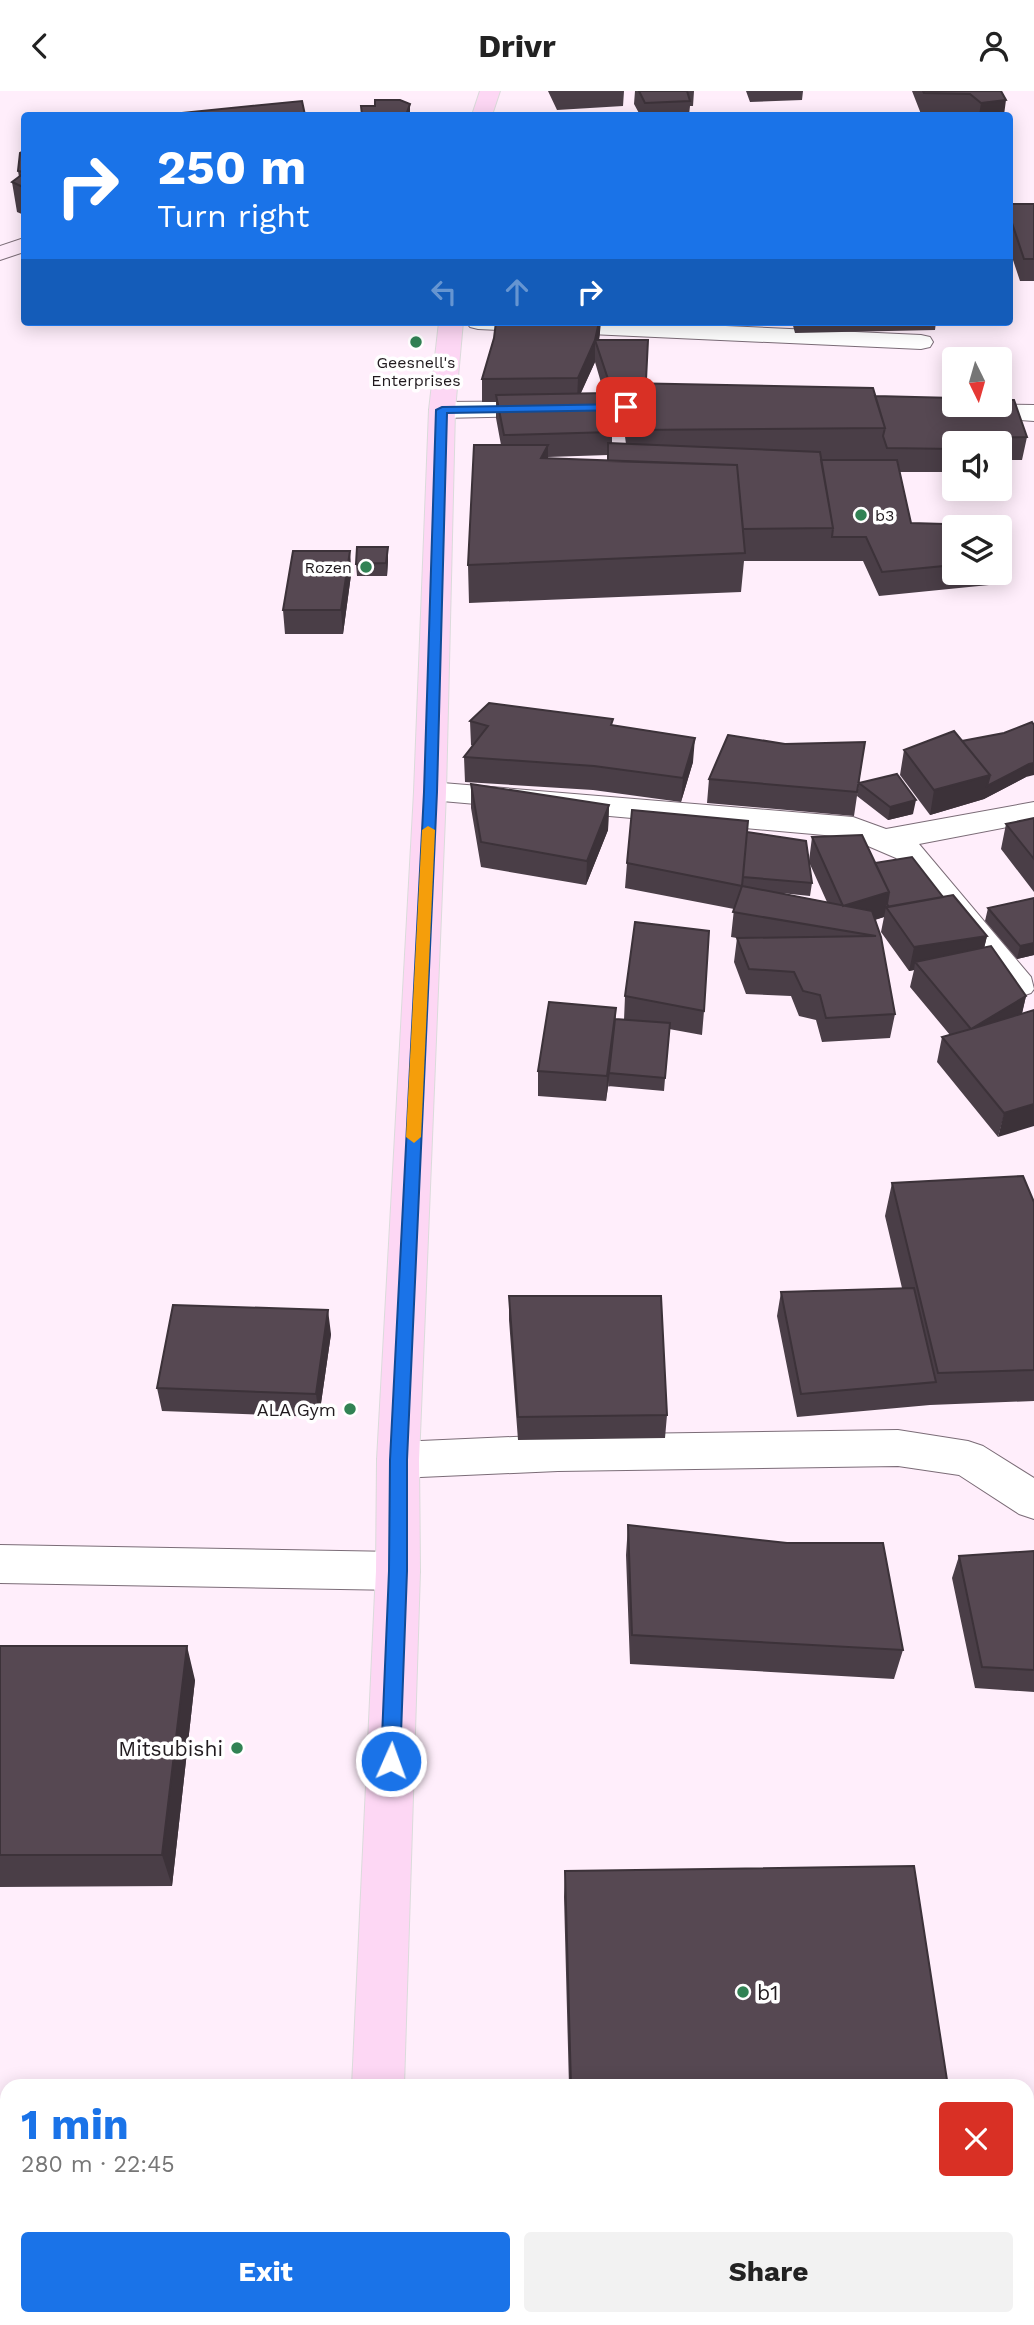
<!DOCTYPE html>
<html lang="en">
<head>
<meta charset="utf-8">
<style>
  body { margin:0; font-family:"Work Sans",sans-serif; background:#f2f2f2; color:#222; height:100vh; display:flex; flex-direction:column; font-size:26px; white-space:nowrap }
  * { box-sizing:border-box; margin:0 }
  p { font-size:23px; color:#767676 }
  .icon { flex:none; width:38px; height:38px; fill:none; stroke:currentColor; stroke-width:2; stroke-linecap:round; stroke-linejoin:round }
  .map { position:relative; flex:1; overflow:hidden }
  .side { position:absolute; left:0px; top:1988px; width:1034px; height:247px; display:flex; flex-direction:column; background:#fff; border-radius:21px 21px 0 0; box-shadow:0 4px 18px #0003 }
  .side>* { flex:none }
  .top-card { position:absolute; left:21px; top:21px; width:992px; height:214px; border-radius:7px; box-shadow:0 4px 18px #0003; background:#1a73e8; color:#fff; overflow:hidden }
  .needle { width:46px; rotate:175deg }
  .controls { position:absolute; left:942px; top:256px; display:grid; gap:14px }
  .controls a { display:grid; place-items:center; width:70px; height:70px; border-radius:7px; background:#fff; box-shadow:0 4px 18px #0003; font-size:35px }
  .pin { position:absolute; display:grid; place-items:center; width:60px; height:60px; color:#fff; margin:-30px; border-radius:14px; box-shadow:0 4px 10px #0006 }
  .me { position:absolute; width:77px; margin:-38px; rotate:2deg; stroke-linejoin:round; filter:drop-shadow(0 0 5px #0008) }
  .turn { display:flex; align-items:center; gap:24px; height:147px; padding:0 21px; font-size:32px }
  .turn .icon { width:91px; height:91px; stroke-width:2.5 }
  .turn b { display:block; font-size:49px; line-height:60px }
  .lanes { display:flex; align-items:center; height:66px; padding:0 21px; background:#0003; justify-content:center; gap:35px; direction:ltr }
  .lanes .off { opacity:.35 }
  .round { display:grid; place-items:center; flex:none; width:74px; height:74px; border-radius:7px; background:#f2f2f2 }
  .headline { display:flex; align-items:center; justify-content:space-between; height:119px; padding:0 21px }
  h1 { font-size:42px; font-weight:700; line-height:52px; color:#1a73e8 }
  .primary-button { display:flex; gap:14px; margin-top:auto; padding:14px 21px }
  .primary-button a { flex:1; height:80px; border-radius:7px; background:#1a73e8; color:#fff; font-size:28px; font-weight:700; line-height:80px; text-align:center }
  .primary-button a+a { background:#f2f2f2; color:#222 }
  header { display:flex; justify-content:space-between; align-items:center; height:91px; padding:0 21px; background:#fff; font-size:32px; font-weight:700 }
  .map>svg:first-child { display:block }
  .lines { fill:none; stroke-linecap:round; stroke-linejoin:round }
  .street-casing { stroke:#7b6c77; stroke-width:2 }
  .secondary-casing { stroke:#7b6c77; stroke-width:2 }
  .primary-casing { stroke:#dbdbdb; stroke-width:2 }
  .street { fill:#fff; fill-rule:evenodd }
  .secondary { fill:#feebfa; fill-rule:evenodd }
  .primary { fill:#fdd7f4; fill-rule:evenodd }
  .wall { fill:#4a3e47; fill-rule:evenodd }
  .shaded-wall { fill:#3c3239 }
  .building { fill:#564852; stroke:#3c3239; stroke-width:2 }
  .route { fill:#1a73e8; stroke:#114b97; stroke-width:2 }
  .slow { fill:#f59e0b }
  .poi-dot { fill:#318254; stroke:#fff; stroke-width:2.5 }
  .labels { text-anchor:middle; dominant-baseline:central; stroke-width:7; stroke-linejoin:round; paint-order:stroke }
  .far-poi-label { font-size:16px; fill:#211b1f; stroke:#fff }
  .poi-label { font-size:18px; fill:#211b1f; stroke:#fff; text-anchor:end }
  .near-poi-label { font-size:21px; fill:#211b1f; stroke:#fff; text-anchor:end }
</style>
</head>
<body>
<header><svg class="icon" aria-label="back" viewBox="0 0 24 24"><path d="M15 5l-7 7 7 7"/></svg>Drivr<svg class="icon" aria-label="person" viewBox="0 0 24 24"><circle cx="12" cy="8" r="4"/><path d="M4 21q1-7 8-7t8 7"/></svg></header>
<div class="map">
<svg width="1034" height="2234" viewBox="0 0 1034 2234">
  <rect width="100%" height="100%" fill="#ffeefb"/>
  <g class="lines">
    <defs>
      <path id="street" d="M466 231H638L921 244 930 246 933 251 930 256 921 258 478 238 470 236Z
        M674 309 683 312 687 317 683 322 442 327 433 324 429 319 433 314 442 311Z
        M962 313 1034 314V330L956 325 952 320 956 315Z
        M430 691 853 726 886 738 1034 711V731L919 753 1031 886 1034 898 1031 902 1019 906 1007 902 896 767 847 746 419 708 414 701 419 694Z
        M898 1339 968 1350 983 1355 1034 1387V1428L1019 1423 959 1384 898 1375 558 1380 398 1387 383 1382 377 1369 383 1356 398 1351 558 1344Z
        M0 1454 398 1461 414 1466 420 1480 414 1494 398 1499 0 1492Z"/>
      <path id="secondary" d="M24 147V161L0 169V155Z"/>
      <path id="primary" d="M480 0H500L492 24H472Z
        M439 231H463L455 319 446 701 419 1369 420 1480 404 1995H352L376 1480 377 1369 414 701 429 319Z
        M340 2228H396V2234H340Z"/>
    </defs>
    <!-- street casing -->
    <use href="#street" class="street-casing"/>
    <!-- secondary casing -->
    <use href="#secondary" class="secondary-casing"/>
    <!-- primary casing -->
    <use href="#primary" class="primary-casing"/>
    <!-- street -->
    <use href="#street" class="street"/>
    <!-- secondary -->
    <use href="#secondary" class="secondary"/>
    <!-- primary -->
    <use href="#primary" class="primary"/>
  </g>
  <!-- wall -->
  <path class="wall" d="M548 0H624L623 15 557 19Z
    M635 0H694L693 15H690L689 24H640L634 13Z
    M746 0H803L802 9 750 11Z
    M912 0H1001L1004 24 921 23Z
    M24 60V124L17 121 12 91 19 86 18 80Z
    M1010 113H1034V190H1020L1010 160Z
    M792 231H936L935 239 795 242Z
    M600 241 599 249H648L646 293 875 305 1027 346 1022 369H999V352H954V381H900L911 432 954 436V481H992L989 494 879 505 863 470H744L741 501 469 512 468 474 501 354 496 327V311H482V288ZM595 271 604 302H581ZM609 311H623L622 324 626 353 612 352V341ZM608 364 607 370 548 368V366Z
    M388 456V469L387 485H357L356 473Z
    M350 460 351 484 343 543H285L283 519Z
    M470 630 613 634 693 671 681 711 593 699 465 691 464 666 473 655 471 654Z
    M962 650 1026 686 984 708 930 724 900 684 904 659Z
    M865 651 854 725 707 712 709 688 785 653Z
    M859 692 913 723 888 729 857 705Z
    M471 693 609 714 608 739 586 794 481 776 471 717Z
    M1034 727V801L1001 758 1006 733Z
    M747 741 809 770 812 746 875 772 943 806 987 845 984 857 1026 905 1022 923 1034 919 998 1046 937 971 942 946 950 944 910 896 914 879 909 880 881 841 884 826 875 829 895 923 890 947 822 951 816 929 799 925 791 905 746 903 734 871 737 847 731 846 734 818 625 797 627 772ZM809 771 827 811 781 802 810 805 812 792Z
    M1034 807V864L1017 868 985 830 988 817Z
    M625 905 704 920 702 944 669 938 664 1000 608 995 609 989 606 1010 538 1005V980L616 917 615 928 624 929Z
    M892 1092 1034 1111V1310L930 1314 797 1326 777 1225 781 1201 902 1197 885 1125Z
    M509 1205 667 1324 665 1347 518 1349 509 1229Z
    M331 1243 319 1326 162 1320 157 1297Z
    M628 1434 903 1559 894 1588 630 1573 626 1464Z
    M1034 1460V1601L975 1597 952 1487 959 1465Z
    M0 1555 195 1589 172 1795 0 1796Z
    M565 1780 947 1989 944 1995H569L564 1806Z
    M1034 2064V2234H988L987 2228H1027Z"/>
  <!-- shaded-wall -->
  <path class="shaded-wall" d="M1006 9 1004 24H979L981 12Z
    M410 13V24H406Z
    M599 231H601L600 241 598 256 595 249Z
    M595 249V271L577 310 578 287Z
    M548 354V391L541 367Z
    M388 456V469L387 485 386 472Z
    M350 460 351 484 343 543 341 519Z
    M695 647 693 671 681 711 683 687Z
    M1034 672V684L1026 686 984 708 930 724 934 699Z
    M916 709 913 723 888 729 890 716Z
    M609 714 608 739 586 794 587 770Z
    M889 801 884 826 839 839 843 815Z
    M987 845 981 870 915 871 914 879 909 880 914 856Z
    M1034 852V864L1017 868 1020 855Z
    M1026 905 1020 930 971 938Z
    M616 917 615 941 606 1010 607 985Z
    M1034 1013V1035L998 1046 1004 1022Z
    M328 1219 331 1243 319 1326 316 1303Z
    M187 1555 195 1589 172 1795 162 1764Z"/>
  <!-- building -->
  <path class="building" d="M639 0H687L690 10 645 12Z
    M923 0H1001L1006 9 981 12 970 3 924 2Z
    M375 9H400L410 13 406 24H362L361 15H375Z
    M302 10 305 24H162Z
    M24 60V81L18 80 20 62Z
    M24 82V101L23 96 12 91Z
    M1010 113H1034V168H1024L1010 126Z
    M496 231H599L595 249H648L646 289 608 288 595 249 578 287 482 288 494 247Z
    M624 292 873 297 885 337 631 339Z
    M608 302 612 341 504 344 496 304Z
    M875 305 954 307V313H999V309H1014L1027 346 965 347 967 352H954V358L887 357 883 345 885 337Z
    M608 352 820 361 833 437 743 438 737 374 608 370Z
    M474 354H548L541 367 737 374 745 462 468 474Z
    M821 369H897L911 432 978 434 979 436H954V474L882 481 866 446H832L833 437Z
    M357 456H388L386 472 356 473Z
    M293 460H350L341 519H283Z
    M489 612 613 628 611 634 695 647 683 687 594 675 464 666 488 635 470 630Z
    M1032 631 1034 634V672L1029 673 987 695 990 684 962 650 1004 642Z
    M954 640 990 684 934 699 904 659Z
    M728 644 785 653 865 651 857 701 709 688Z
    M897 683 916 709 890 716 859 692Z
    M471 693 609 714 587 770 481 751Z
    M632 719 748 730 742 795 627 772Z
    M1034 727V768L1006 733Z
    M747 741 806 750 812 792 743 786Z
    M862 744 889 801 843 815 812 746Z
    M912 766 943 806 889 816 887 813 889 801 875 772Z
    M742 795 872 820 881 846 895 923 826 927 820 904 803 900 794 881 749 878 737 847 876 845 733 821Z
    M953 804 987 845 914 856 886 816Z
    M1034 807V852L1020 855 988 817Z
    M635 831 709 840 704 920 625 905Z
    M991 855 1026 905 971 938 1034 919V1013L1004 1022 942 946 971 938 915 871Z
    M549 911 616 917 607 985 538 980Z
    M615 928 670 932 665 987 609 982Z
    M1023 1085 1034 1111V1279L938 1282 892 1092Z
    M914 1197 936 1291 801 1303 781 1201Z
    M509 1205H661L667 1324 518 1326Z
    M173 1214 328 1219 316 1303 157 1297Z
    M628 1434 787 1452H883L903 1559 632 1544Z
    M1034 1460V1579L982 1576 959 1465Z
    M0 1555H187L162 1764H0Z
    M914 1775 947 1989 571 1995 565 1780Z
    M1034 2064V2231L1005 2234 1003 2228H1027V2065Z"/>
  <!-- route -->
  <path class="route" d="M626 313 631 316 630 319 447 322 437 701 407 1369V1480L400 1670 398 1676 391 1679 384 1676 381 1670 389 1480 390 1369 424 701 436 319 442 316Z"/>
  <!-- slow -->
  <path class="slow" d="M428 735 435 739 421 1046 414 1052 406 1046 422 739Z"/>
  <!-- markers -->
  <g class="poi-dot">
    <circle cx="416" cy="251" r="7"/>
    <circle cx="861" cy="424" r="7"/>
    <circle cx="366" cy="476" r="7"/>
    <circle cx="350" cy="1318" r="7"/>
    <circle cx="237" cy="1657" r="7"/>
    <circle cx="743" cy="1901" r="7"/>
  </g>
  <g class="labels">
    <!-- far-poi labels -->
    <g class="far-poi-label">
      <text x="416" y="271">Geesnell's<tspan x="416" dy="18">Enterprises</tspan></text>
      <text x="875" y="424" text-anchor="start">b3</text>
      <text x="352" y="476" text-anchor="end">Rozen</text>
    </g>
    <!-- poi labels -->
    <g class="poi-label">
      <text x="336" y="1318">ALA Gym</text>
    </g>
    <!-- near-poi labels -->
    <g class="near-poi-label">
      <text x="223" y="1657">Mitsubishi</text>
      <text x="757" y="1901" text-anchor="start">b1</text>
    </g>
  </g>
</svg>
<div class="controls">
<a><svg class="needle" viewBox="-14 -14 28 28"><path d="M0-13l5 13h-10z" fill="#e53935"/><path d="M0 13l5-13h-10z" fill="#767676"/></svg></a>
<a><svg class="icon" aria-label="sound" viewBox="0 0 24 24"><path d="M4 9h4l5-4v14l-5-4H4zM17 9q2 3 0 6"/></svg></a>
<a><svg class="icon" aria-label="layers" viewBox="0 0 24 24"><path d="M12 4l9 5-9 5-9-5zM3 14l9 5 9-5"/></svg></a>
</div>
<div class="pin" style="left:626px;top:316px;background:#d93025"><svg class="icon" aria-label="arrive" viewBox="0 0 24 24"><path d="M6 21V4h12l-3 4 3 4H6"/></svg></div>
<svg class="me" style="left:391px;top:1670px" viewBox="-20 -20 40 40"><circle r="17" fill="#1a73e8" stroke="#fff" stroke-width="3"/><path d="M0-11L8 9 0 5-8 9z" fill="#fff"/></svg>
<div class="top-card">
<div class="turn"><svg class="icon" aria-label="right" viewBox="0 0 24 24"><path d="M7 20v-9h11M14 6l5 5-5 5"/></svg><div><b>250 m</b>Turn right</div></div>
<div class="lanes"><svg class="icon off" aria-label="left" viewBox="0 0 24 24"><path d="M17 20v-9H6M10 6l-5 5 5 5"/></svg><svg class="icon off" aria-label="ahead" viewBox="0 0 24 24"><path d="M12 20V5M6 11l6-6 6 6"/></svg><svg class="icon" aria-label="right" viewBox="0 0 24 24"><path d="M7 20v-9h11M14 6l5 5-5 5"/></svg></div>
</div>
<section class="side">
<div class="headline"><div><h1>1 min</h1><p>280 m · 22:45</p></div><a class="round" style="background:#d93025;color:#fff"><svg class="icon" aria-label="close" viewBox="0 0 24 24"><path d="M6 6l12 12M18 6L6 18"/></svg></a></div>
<div class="primary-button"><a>Exit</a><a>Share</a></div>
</section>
</div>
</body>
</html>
